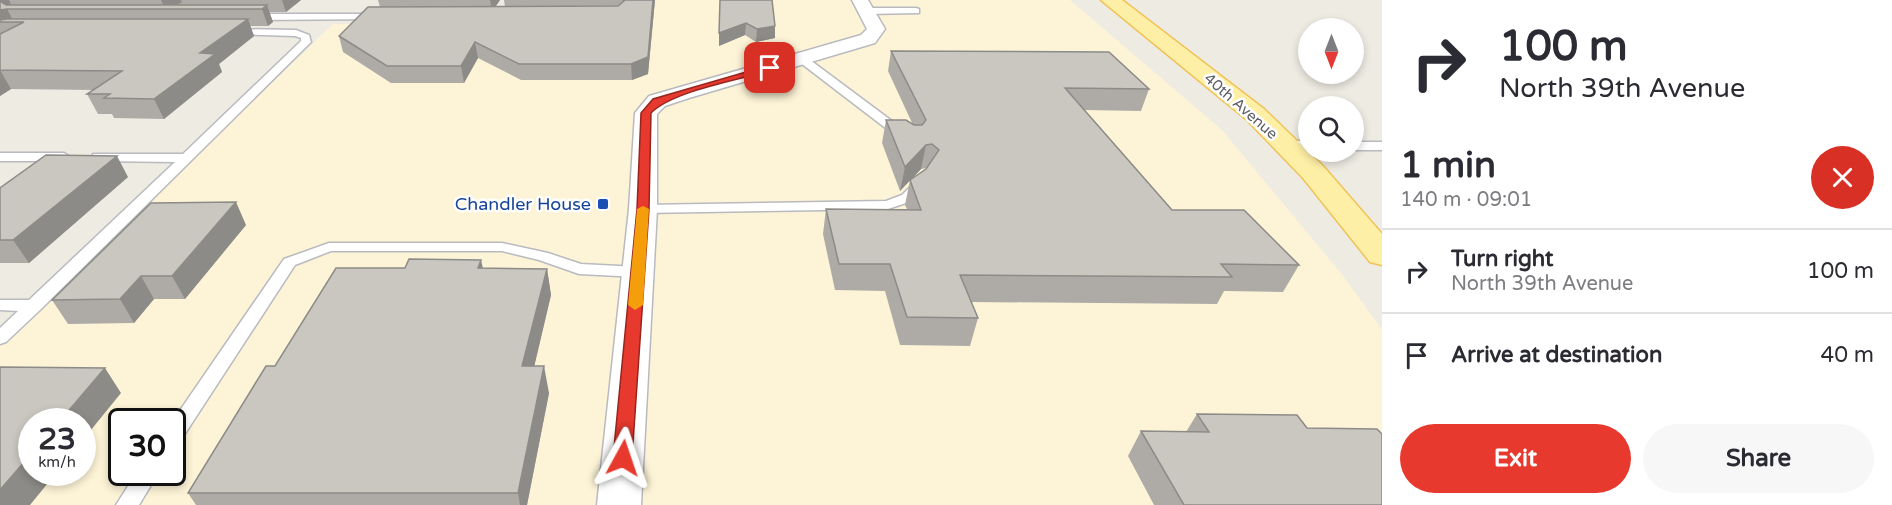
<!DOCTYPE html>
<html lang="en">
<head>
<meta charset="utf-8">
<style>
  body { margin:0; font-family:"Varela Round",sans-serif; background:#f7f7f7; color:#2b2b33; height:100vh; display:flex; flex-direction:column; font-size:22px; white-space:nowrap }
  * { box-sizing:border-box; margin:0 }
  p { font-size:20px; color:#7c7c81 }
  .icon { flex:none; width:33px; height:33px; fill:none; stroke:currentColor; stroke-width:2; stroke-linecap:round; stroke-linejoin:round }
  .map { position:relative; flex:1; overflow:hidden }
  .drawer { display:flex; flex-direction:column; background:#fff; width:510px }
  .drawer>* { flex:none }
  .guide { background:#fff; color:#2b2b33; overflow:hidden }
  .needle { width:39px; rotate:180deg }
  .fabs { position:absolute; left:1298px; top:18px; display:grid; gap:12px }
  .fabs a { display:grid; place-items:center; width:66px; height:66px; border-radius:50%; background:#fff; box-shadow:0 3px 9px #0003; font-size:30px }
  .speed { position:absolute; left:18px; top:408px; display:flex; gap:12px; font-size:30px; font-weight:700; text-align:center }
  .speed>* { display:grid; place-content:center; width:78px; height:78px; border-radius:50%; background:#fff; box-shadow:0 3px 9px #0003; line-height:1 }
  .speed small { font-size:15px; font-weight:400 }
  .speed .limit { border:3px solid #111; border-radius:9px; background:#fff; color:#111 }
  .pin { position:absolute; display:grid; place-items:center; width:51px; height:51px; color:#fff; margin:-26px; border-radius:12px; box-shadow:0 3px 9px #0006 }
  .me { position:absolute; width:66px; margin:-33px; rotate:5deg; stroke-linejoin:round; filter:drop-shadow(0 0 4px #0008) }
  .turn { display:flex; align-items:center; gap:21px; height:126px; padding:0 18px; font-size:27px }
  .turn .icon { width:78px; height:78px; stroke-width:2.5 }
  .turn b { display:block; font-size:42px; line-height:51px }
  .round { display:grid; place-items:center; flex:none; width:63px; height:63px; border-radius:32px; background:#f7f7f7 }
  .summary { display:flex; align-items:center; justify-content:space-between; height:102px; padding:0 18px }
  h1 { font-size:36px; font-weight:800; line-height:45px }
  .button { display:flex; gap:12px; margin-top:auto; padding:12px 18px }
  .button a { flex:1; height:69px; border-radius:36px; background:#e8392e; color:#fff; font-size:24px; font-weight:800; line-height:69px; text-align:center }
  .button a+a { background:#f7f7f7; color:#2b2b33 }
  ul { padding:0; list-style:none }
  li { display:flex; align-items:center; gap:18px; height:84px; padding:0 18px; border-top:2px solid #e1e1e2 }
  li div { flex:1 }
  li b { display:block; font-size:22px }
  li em { font-style:normal }
  main { display:flex; flex:1; min-height:0 }
  .map>svg:first-child { display:block }
  .commercial { fill:#fdf4d7; fill-rule:evenodd }
  .lines { fill:none; stroke-linecap:round; stroke-linejoin:round }
  .service-casing { stroke:#b8babf; stroke-width:3 }
  .minor-casing { stroke:#b8babf; stroke-width:3 }
  .primary-casing { stroke:#f0c359; stroke-width:3 }
  .service { fill:#fff; fill-rule:evenodd }
  .minor { fill:#fff; fill-rule:evenodd }
  .primary { fill:#feefa6; fill-rule:evenodd }
  .wall { fill:#aeaba6; fill-rule:evenodd }
  .shaded-wall { fill:#8d8b87 }
  .building { fill:#cac7c1; stroke:#8d8b87; stroke-width:1.5 }
  .route { fill:#e8392e; stroke:#97251e; stroke-width:1.5 }
  .slow { fill:#f59e0b }
  .transit-dot { fill:#1a4fb4; stroke:#fff; stroke-width:2 }
  .labels { text-anchor:middle; dominant-baseline:central; stroke-width:5; stroke-linejoin:round; paint-order:stroke }
  .far-street-label { font-size:15px; fill:#5b5e63; stroke:#fff }
  .transit-label { font-size:18px; fill:#164399; stroke:#fff; text-anchor:end }
</style>
</head>
<body>
<main>
<div class="map">
<svg width="1382" height="505" viewBox="0 0 1382 505">
  <rect width="100%" height="100%" fill="#edebe2"/>
  <!-- commercial -->
  <path class="commercial" d="M652 0H1070L1222 130 1344 277 1382 330V505H0V327H19L333 24H649ZM32 422H82V472H32ZM122 422H172V472H122Z"/>
  <g class="lines">
    <defs>
      <path id="service" d="M916 8 919 9V13L867 14 863 11 867 8Z
        M379 14 382 15V19L253 20 249 17 253 14Z
        M230 29 296 30 309 35 311 42 40 310 6 342 0 344V328L18 311 0 310V300H29L175 162 97 161 93 160V154H183L301 41V38L295 36 233 34 230 33Z
        M798 57H806L904 130V136H896L798 61Z
        M1286 141H1308V149L1282 148V142Z
        M1353 142H1382V150H1353Z
        M0 153H64L70 157 64 161H0Z
        M921 180 928 184 912 201 888 209 643 213 636 209 643 205 886 201 902 195 916 181Z
        M329 243H502L548 253 581 264 638 267 646 272 638 277 579 274 539 260 502 251H331L295 265 179 443 172 445V422L284 259Z
        M137 472H159L139 505H116Z"/>
      <path id="minor" d="M852 0H868L885 29 875 43 689 98 665 106 657 114V209L641 505H597L629 209 635 113 649 96 861 35 867 29Z"/>
      <path id="primary" d="M1101 0H1122L1264 109 1323 166 1382 234V265L1370 262 1303 178 1246 119Z"/>
    </defs>
    <!-- service casing -->
    <use href="#service" class="service-casing"/>
    <!-- minor casing -->
    <use href="#minor" class="minor-casing"/>
    <!-- primary casing -->
    <use href="#primary" class="primary-casing"/>
    <!-- service -->
    <use href="#service" class="service"/>
    <!-- minor -->
    <use href="#minor" class="minor"/>
    <!-- primary -->
    <use href="#primary" class="primary"/>
  </g>
  <!-- wall -->
  <path class="wall" d="M0 0H301L286 12H269L273 22 268 26H250L254 36 219 64 222 72 164 119 114 118 112 114H98L87 94 94 90 11 89 0 96Z
    M378 0H500L495 7H505L504 0H655L648 74 632 80H521L478 58 464 83H391L343 52 339 36 380 7Z
    M720 0 775 26V38L756 42 745 35 719 46Z
    M891 51 1149 89 1141 111 1084 110 1172 210 1299 265 1283 292 1224 291 1217 304 971 302 978 318 970 346 900 345 885 291 835 290 823 234 826 209H907L905 205 910 180 900 191 882 143 886 120 913 125 888 71ZM927 168 911 180 921 169Z
    M128 177 29 263H0V188Z
    M246 225 185 299H154L134 323 68 324 52 300Z
    M483 268 547 269 551 295 534 366 549 393 527 505H196L188 493 275 366Z
    M1197 414 1307 428 1382 505H1154L1128 456 1141 431 1186 432Z"/>
  <!-- shaded-wall -->
  <path class="shaded-wall" d="M0 0H9L13 9H7L14 22H0Z
    M161 0H181L182 2 171 9H165Z
    M282 0H301L286 12Z
    M490 0H500L492 12Z
    M653 0H655L648 74 632 80 631 64Z
    M267 5 273 22 268 26 262 9Z
    M248 19 254 36 219 64 222 72 164 119 154 99 200 53Z
    M746 23 745 35 719 46V33Z
    M775 26V38L756 42 757 29Z
    M475 42 478 58 464 83 461 66Z
    M0 70 11 89 0 96Z
    M926 145 921 169 900 191 905 167Z
    M117 156 128 177 29 263 13 240Z
    M236 202 246 225 185 299 172 276Z
    M481 260 487 285 478 268Z
    M547 269 551 295 528 393 522 366Z
    M141 276 154 299 134 323 120 299Z
    M544 366 549 393 527 505H520L518 493Z
    M105 368 121 393 82 441V422H59Z
    M32 453V472H57L30 505H0V490Z"/>
  <!-- building -->
  <path class="building" d="M623 0H653L648 57 631 64H519L475 42 461 66H387L339 36 368 7 618 6 624 1Z
    M720 0H772L775 26 757 29 746 23 719 33Z
    M0 1 6 5H267L262 9H7L0 10Z
    M7 19H248L200 53 215 54 154 99 104 98 110 94H87L122 71 0 70V34L24 22H0V20Z
    M891 51 1109 52 1149 89 1065 88 1172 210H1244L1299 265 1221 264 1232 277 960 275 978 318 907 317 890 264H839L826 209 921 210 910 180 926 169 939 150 932 144 926 145 905 167 886 120H906L914 125H922L926 120Z
    M46 155 117 156 13 240H0V188Z
    M236 202 172 276H141L120 299 52 300 151 203Z
    M409 259 481 260 478 268 547 269 522 366H544L518 493H188L266 366H275L336 268H405Z
    M0 367 105 368 59 422H32V453L0 490Z
    M1197 414 1297 415 1307 428 1377 429 1382 434V505H1184L1141 431 1209 432Z"/>
  <!-- route -->
  <path class="route" d="M770 65 775 68 773 70C742 79 672 91 651 113L649 209 632 458 629 464 623 466 616 464 613 458 637 209 641 113 653 99Z"/>
  <!-- slow -->
  <path class="slow" d="M643 206 649 209 643 305 635 310 628 305 637 209Z"/>
  <!-- markers -->
  <rect class="transit-dot" x="597" y="198" width="12" height="12" rx="3"/>
  <g class="labels">
    <!-- far-street labels -->
    <g class="far-street-label">
      <text transform="translate(1241 106) rotate(41)">40th Avenue</text>
    </g>
    <!-- transit labels -->
    <g class="transit-label">
      <text x="591" y="204">Chandler House</text>
    </g>
  </g>
</svg>
<div class="fabs">
<a><svg class="needle" viewBox="-14 -14 28 28"><path d="M0-13l5 13h-10z" fill="#e53935"/><path d="M0 13l5-13h-10z" fill="#7c7c81"/></svg></a>
<a><svg class="icon" aria-label="search" viewBox="0 0 24 24"><circle cx="10" cy="10" r="6"/><path d="M15 15l6 6"/></svg></a>
</div>
<div class="speed"><div>23<small>km/h</small></div><div class="limit">30</div></div>
<div class="pin" style="left:770px;top:68px;background:#d93025"><svg class="icon" aria-label="arrive" viewBox="0 0 24 24"><path d="M6 21V4h12l-3 4 3 4H6"/></svg></div>
<svg class="me" style="left:623px;top:458px" viewBox="-20 -20 40 40"><path d="M0-17L14 15 0 8-14 15z" fill="#e8392e" stroke="#fff" stroke-width="4"/></svg>
</div>
<section class="drawer">
<div class="guide">
<div class="turn"><svg class="icon" aria-label="right" viewBox="0 0 24 24"><path d="M7 20v-9h11M14 6l5 5-5 5"/></svg><div><b>100 m</b>North 39th Avenue</div></div>
</div>
<div class="summary"><div><h1>1 min</h1><p>140 m · 09:01</p></div><a class="round" style="background:#d93025;color:#fff"><svg class="icon" aria-label="close" viewBox="0 0 24 24"><path d="M6 6l12 12M18 6L6 18"/></svg></a></div>
<ul>
<li><svg class="icon" aria-label="right" viewBox="0 0 24 24"><path d="M7 20v-9h11M14 6l5 5-5 5"/></svg><div><b>Turn right</b><p>North 39th Avenue</p></div><em>100 m</em></li>
<li><svg class="icon" aria-label="arrive" viewBox="0 0 24 24"><path d="M6 21V4h12l-3 4 3 4H6"/></svg><div><b>Arrive at destination</b></div><em>40 m</em></li>
</ul>
<div class="button"><a>Exit</a><a>Share</a></div>
</section>
</main>
</body>
</html>
